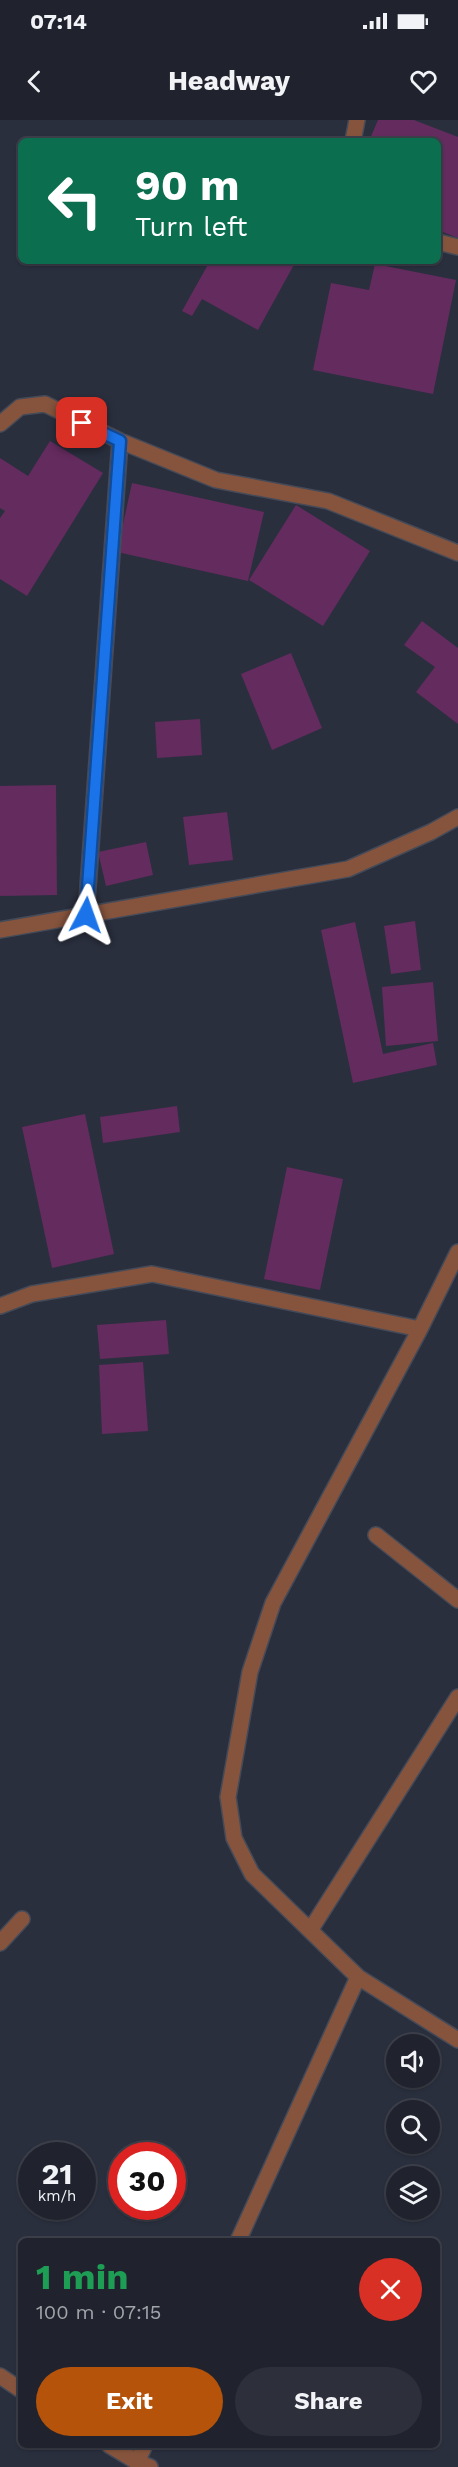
<!DOCTYPE html>
<html lang="en">
<head>
<meta charset="utf-8">
<style>
  body { margin:0; font-family:"Work Sans",sans-serif; background:#2d2f3a; color:#f1f3f6; height:100vh; display:flex; flex-direction:column; font-size:22px; white-space:nowrap }
  * { box-sizing:border-box; margin:0 }
  p { font-size:20px; color:#a2a4aa }
  .icon { flex:none; width:33px; height:33px; fill:none; stroke:currentColor; stroke-width:2; stroke-linecap:round; stroke-linejoin:round }
  .map { position:relative; flex:1; overflow:hidden }
  .panel { position:absolute; left:18px; top:2118px; width:422px; height:210px; display:flex; flex-direction:column; background:#20232e; border-radius:9px; box-shadow:0 2px 4px #0004,0 0 0 2px #3d404a }
  .panel>* { flex:none }
  .top-card { position:absolute; left:18px; top:18px; width:423px; height:126px; border-radius:9px; box-shadow:0 2px 4px #0004,0 0 0 2px #3d404a; background:#0b6e4f; color:#fff; overflow:hidden }
  .tools { position:absolute; left:386px; top:1914px; display:grid; gap:12px }
  .tools a { display:grid; place-items:center; width:54px; height:54px; border-radius:50%; background:#20232e; box-shadow:0 2px 4px #0004,0 0 0 2px #3d404a; font-size:30px }
  .speed { position:absolute; left:18px; top:2022px; display:flex; gap:12px; font-size:30px; font-weight:700; text-align:center }
  .speed>* { display:grid; place-content:center; width:78px; height:78px; border-radius:50%; background:#20232e; box-shadow:0 2px 4px #0004,0 0 0 2px #3d404a; line-height:1 }
  .speed small { font-size:15px; font-weight:400 }
  .speed .limit { border:9px solid #d22; background:#fff; color:#111 }
  .pin { position:absolute; display:grid; place-items:center; width:51px; height:51px; color:#fff; margin:-26px; border-radius:12px; box-shadow:0 3px 9px #0006 }
  .me { position:absolute; width:66px; margin:-33px; rotate:4deg; stroke-linejoin:round; filter:drop-shadow(0 0 4px #0008) }
  .turn { display:flex; align-items:center; gap:21px; height:126px; padding:0 18px; font-size:27px }
  .turn .icon { width:78px; height:78px; stroke-width:2.5 }
  .turn b { display:block; font-size:42px; line-height:51px }
  .round { display:grid; place-items:center; flex:none; width:63px; height:63px; border-radius:32px; background:#2d2f3a }
  .summary { display:flex; align-items:center; justify-content:space-between; height:102px; padding:0 18px }
  h1 { font-size:36px; font-weight:700; line-height:45px; color:#1e9e55 }
  .action { display:flex; gap:12px; margin-top:auto; padding:12px 18px }
  .action a { flex:1; height:69px; border-radius:36px; background:#b45309; color:#fff; font-size:24px; font-weight:700; line-height:69px; text-align:center }
  .action a+a { background:#2d2f3a; color:#f1f3f6 }
  .status { display:flex; justify-content:space-between; align-items:center; height:42px; padding:0 30px; background:#20232e; direction:ltr }
  .status svg { height:16px; fill:currentColor }
  header { display:flex; justify-content:space-between; align-items:center; height:78px; padding:0 18px; background:#20232e; font-size:27px; font-weight:700 }
  .map>svg:first-child { display:block }
  .building { fill:#642b5e }
  .lines { fill:none; stroke-linecap:round; stroke-linejoin:round }
  .minor-casing { stroke:#454a58; stroke-width:18 }
  .minor { stroke:#86543d; stroke-width:15 }
  .route-casing { stroke:#114b97; stroke-width:15 }
  .route { stroke:#1a73e8; stroke-width:10 }
</style>
</head>
<body>
<div class="status"><b>07:14</b><svg viewBox="0 0 49 12"><path d="M0 12V9h3v3zM5 12V6h3v6zM10 12V3h3v9zM15 12V0h3v12zM26 1h20v11H26zM47 4h2v5h-2z"/></svg></div>
<header><svg class="icon" aria-label="back" viewBox="0 0 24 24"><path d="M15 5l-7 7 7 7"/></svg>Headway<svg class="icon" aria-label="heart" viewBox="0 0 24 24"><path d="M12 20l-8-8c-3-5 5-10 8-4 3-6 11-1 8 4z"/></svg></header>
<div class="map">
<svg width="458" height="2347" viewBox="0 0 458 2347">
  <rect width="100%" height="100%" fill="#2a2f3e"/>
  <!-- building -->
  <path class="building" d="M378 0H414L458 17V118L438 110V21H369Z
    M210 141H296L258 210 202 179 192 196 182 191Z
    M375 144 456 160 433 274 313 250 331 163 369 170Z
    M50 321 103 353 27 476 0 459V398L5 391 0 388V338L28 356Z
    M132 363 264 392 248 461 117 432Z
    M296 385 370 431 323 506 249 460Z
    M422 501 458 528V604L416 572 435 547 404 525Z
    M291 533 322 608 272 630 241 554Z
    M200 599 202 635 157 638 155 602Z
    M56 665 57 775 0 776V666Z
    M227 692 233 740 189 745 183 697Z
    M146 722 153 755 106 766 98 732Z
    M415 801 421 850 391 854 384 806Z
    M355 802 383 934 433 923 437 945 353 963 321 810Z
    M433 862 438 921 386 926 382 867Z
    M177 986 180 1012 103 1023 100 997Z
    M85 994 114 1134 52 1148 22 1007Z
    M287 1047 343 1059 320 1170 264 1159Z
    M166 1200 169 1234 100 1239 97 1205Z
    M143 1242 148 1311 102 1314 99 1245Z"/>
  <g class="lines">
    <defs>
      <path id="minor" d="M353 21 357 0
        M438 122 458 127
        M0 304 20 287 45 284 120 321 216 360 328 381 458 433
        M86 795 120 321
        M0 810 348 749 431 712 458 697
        M458 1132 420 1209 273 1483 250 1552 228 1677 234 1718 252 1754 358 1857 458 1920
        M0 1186 32 1174 152 1154 420 1209
        M376 1415 458 1480
        M311 1809 458 1577
        M0 1823 22 1799
        M238 2121 358 1857
        M0 2256 21 2270
        M109 2325 137 2342 150 2347
        M137 2342 145 2325"/>
    </defs>
    <!-- minor casing -->
    <use href="#minor" class="minor-casing"/>
    <!-- minor -->
    <use href="#minor" class="minor"/>
  </g>
  <g class="lines">
    <defs>
      <path id="route" d="M82 303 120 321 86 795"/>
    </defs>
    <!-- route casing -->
    <use href="#route" class="route-casing"/>
    <!-- route -->
    <use href="#route" class="route"/>
  </g>
</svg>
<div class="tools">
<a><svg class="icon" aria-label="sound" viewBox="0 0 24 24"><path d="M4 9h4l5-4v14l-5-4H4zM17 9q2 3 0 6"/></svg></a>
<a><svg class="icon" aria-label="search" viewBox="0 0 24 24"><circle cx="10" cy="10" r="6"/><path d="M15 15l6 6"/></svg></a>
<a><svg class="icon" aria-label="layers" viewBox="0 0 24 24"><path d="M12 4l9 5-9 5-9-5zM3 14l9 5 9-5"/></svg></a>
</div>
<div class="speed"><div>21<small>km/h</small></div><div class="limit">30</div></div>
<div class="pin" style="left:82px;top:303px;background:#d93025"><svg class="icon" aria-label="arrive" viewBox="0 0 24 24"><path d="M6 21V4h12l-3 4 3 4H6"/></svg></div>
<svg class="me" style="left:86px;top:795px" viewBox="-20 -20 40 40"><path d="M0-17L14 15 0 8-14 15z" fill="#1a73e8" stroke="#fff" stroke-width="4"/></svg>
<div class="top-card">
<div class="turn"><svg class="icon" aria-label="left" viewBox="0 0 24 24"><path d="M17 20v-9H6M10 6l-5 5 5 5"/></svg><div><b>90 m</b>Turn left</div></div>
</div>
<section class="panel">
<div class="summary"><div><h1>1 min</h1><p>100 m · 07:15</p></div><a class="round" style="background:#d93025;color:#fff"><svg class="icon" aria-label="close" viewBox="0 0 24 24"><path d="M6 6l12 12M18 6L6 18"/></svg></a></div>
<div class="action"><a>Exit</a><a>Share</a></div>
</section>
</div>
</body>
</html>
